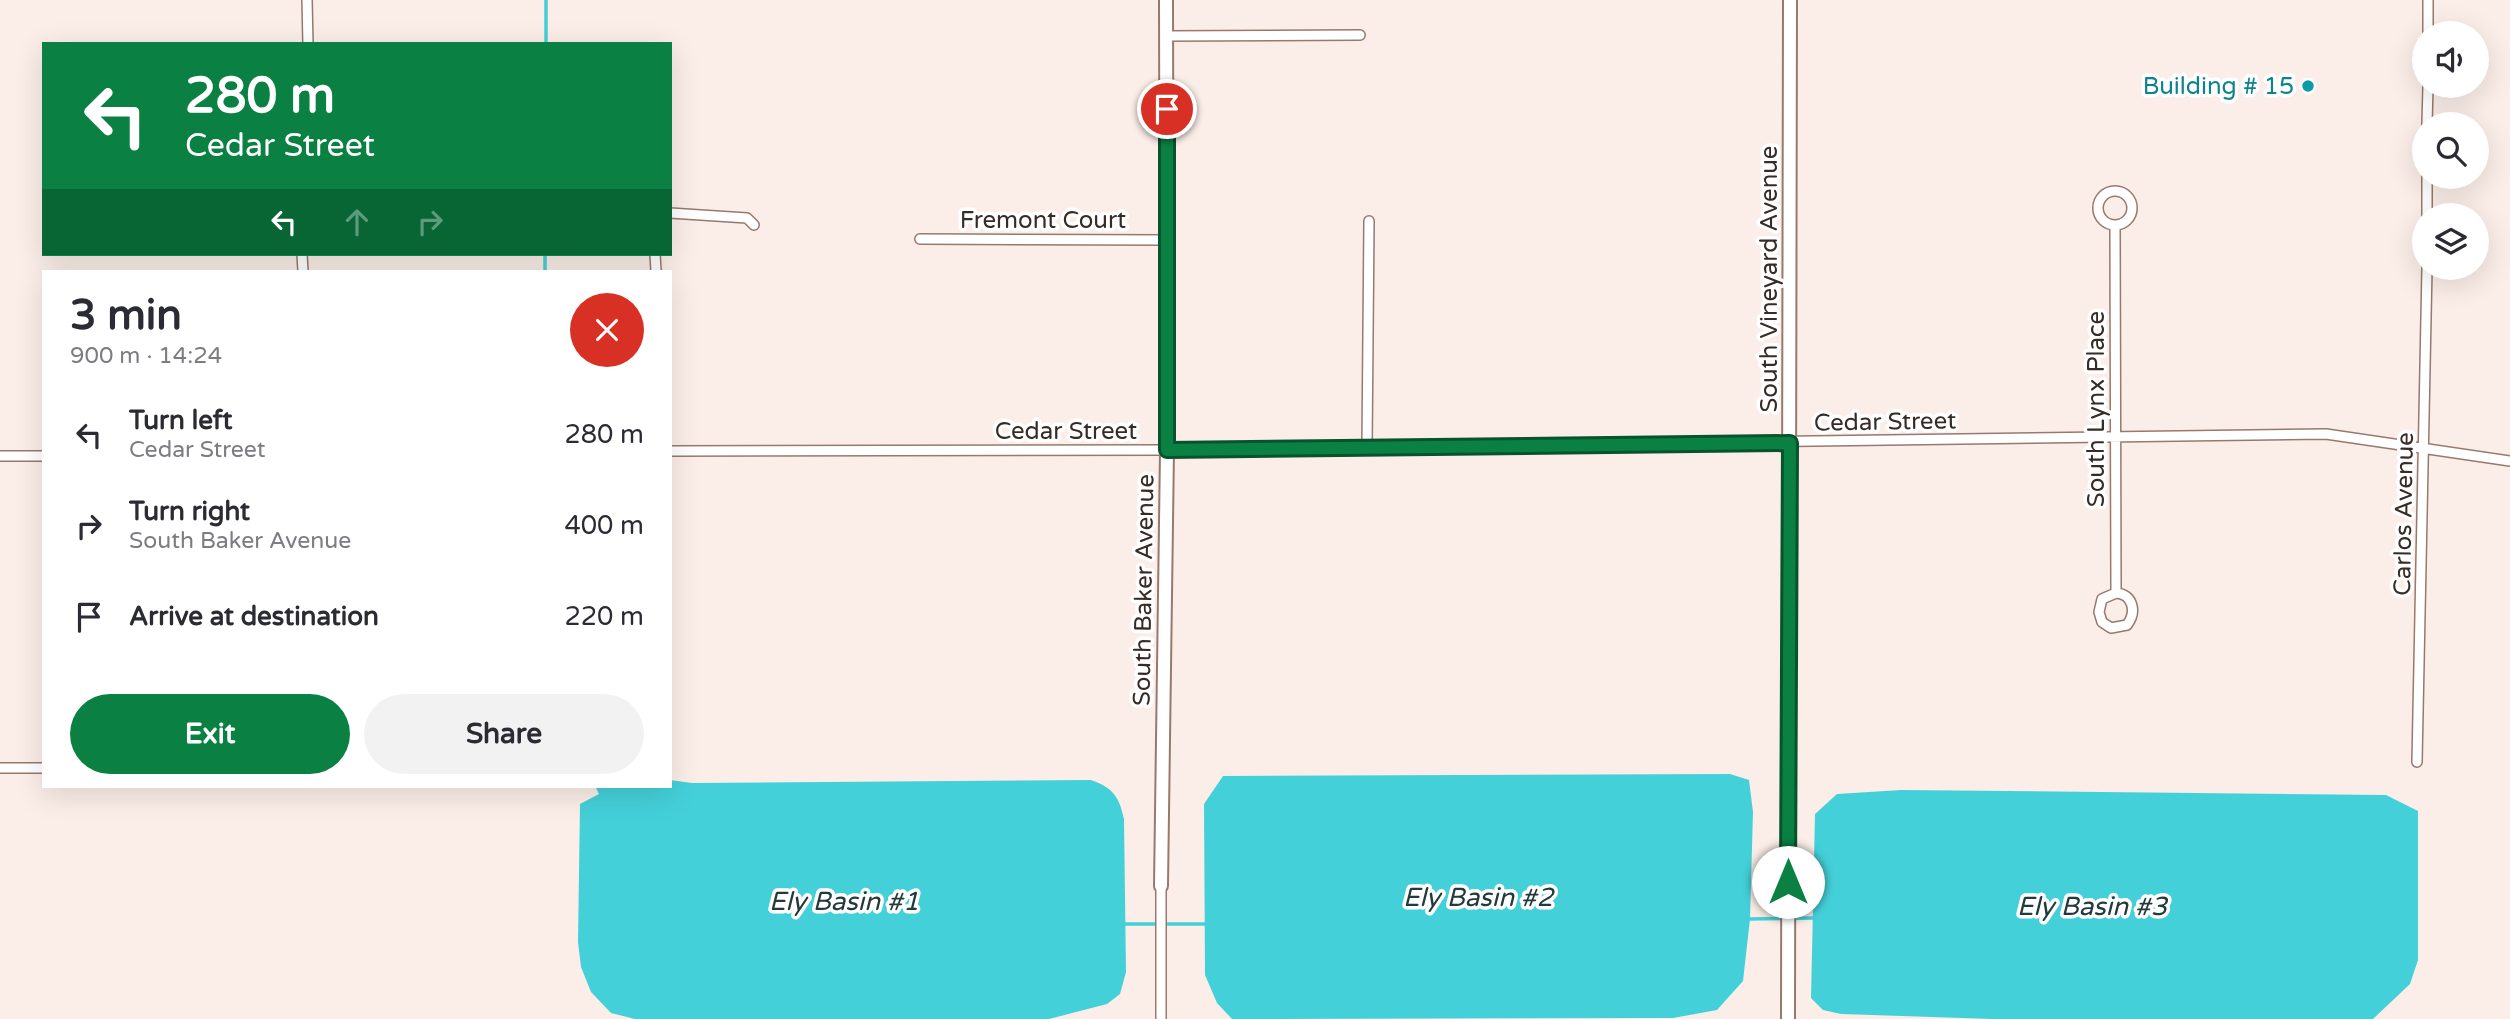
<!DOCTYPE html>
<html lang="en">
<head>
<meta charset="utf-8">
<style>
  body { margin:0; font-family:"Varela Round",sans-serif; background:#f2f2f3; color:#2b2b33; height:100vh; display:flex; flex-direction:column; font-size:26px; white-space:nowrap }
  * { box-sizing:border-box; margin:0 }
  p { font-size:23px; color:#7c7c81 }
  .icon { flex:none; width:38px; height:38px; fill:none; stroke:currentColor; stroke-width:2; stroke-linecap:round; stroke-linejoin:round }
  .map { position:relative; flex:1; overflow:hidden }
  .sheet { position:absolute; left:42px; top:270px; width:630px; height:518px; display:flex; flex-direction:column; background:#fff; border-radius:0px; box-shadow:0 7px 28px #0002 }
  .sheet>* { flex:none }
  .top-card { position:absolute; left:42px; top:42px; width:630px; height:214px; border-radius:0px; box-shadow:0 7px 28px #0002; background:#0b8043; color:#fff; overflow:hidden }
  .buttons { position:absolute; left:2412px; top:21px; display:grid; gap:14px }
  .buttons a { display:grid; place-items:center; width:77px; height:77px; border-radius:50%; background:#fff; box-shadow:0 7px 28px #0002; font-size:35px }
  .pin { position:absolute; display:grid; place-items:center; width:60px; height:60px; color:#fff; margin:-30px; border:4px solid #fff; border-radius:50%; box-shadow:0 2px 7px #0007 }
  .me { position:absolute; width:77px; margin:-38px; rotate:0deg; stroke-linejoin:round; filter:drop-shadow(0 0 5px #0008) }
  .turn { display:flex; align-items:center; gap:24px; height:147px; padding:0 28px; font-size:32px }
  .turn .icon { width:91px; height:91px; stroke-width:2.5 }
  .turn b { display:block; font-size:49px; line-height:60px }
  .lanes { display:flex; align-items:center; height:66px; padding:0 28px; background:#0003; justify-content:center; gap:35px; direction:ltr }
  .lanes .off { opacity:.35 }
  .round { display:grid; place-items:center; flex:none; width:74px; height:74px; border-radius:37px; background:#f2f2f3 }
  .head { display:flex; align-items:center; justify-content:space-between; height:119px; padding:0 28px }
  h1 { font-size:42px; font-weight:800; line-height:52px }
  .cta { display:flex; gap:14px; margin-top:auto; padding:14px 28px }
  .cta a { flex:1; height:80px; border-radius:42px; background:#0b8043; color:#fff; font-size:28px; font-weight:800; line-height:80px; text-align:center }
  .cta a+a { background:#f2f2f3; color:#2b2b33 }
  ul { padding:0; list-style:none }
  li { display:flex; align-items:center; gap:21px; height:91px; padding:0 28px }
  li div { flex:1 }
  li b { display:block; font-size:26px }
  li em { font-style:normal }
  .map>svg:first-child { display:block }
  .water { fill:#44d0d9 }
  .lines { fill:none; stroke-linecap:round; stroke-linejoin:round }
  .stream { stroke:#44d0d9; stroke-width:3.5 }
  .street-casing { stroke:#97796d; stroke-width:12 }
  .secondary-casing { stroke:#97796d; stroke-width:16 }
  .street { stroke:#fff; stroke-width:9 }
  .secondary { stroke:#fff; stroke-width:12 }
  .route-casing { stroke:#07532c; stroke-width:18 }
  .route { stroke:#0b8043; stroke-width:12 }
  .culture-dot { fill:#0f9aa8; stroke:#fff; stroke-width:2.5 }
  .labels { text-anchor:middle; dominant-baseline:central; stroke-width:7; stroke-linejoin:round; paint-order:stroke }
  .culture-label { font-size:24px; fill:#0d838f; stroke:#fff; text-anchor:end }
  .street-label { font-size:24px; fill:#372b25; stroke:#fff }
  .water-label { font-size:26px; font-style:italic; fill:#223a3b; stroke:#fff }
</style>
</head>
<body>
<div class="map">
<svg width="2510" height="1019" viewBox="0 0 2510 1019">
  <rect width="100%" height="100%" fill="#fbeee8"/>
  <!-- water -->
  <path class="water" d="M1730 774 1749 780 1753 812 1750 919 1743 981 1717 1010 1673 1018 1232 1019 1217 1003 1205 975 1204 804 1223 776Z
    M670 780 692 783 1091 780C1113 788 1119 796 1124 819L1126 972 1120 994 1107 1004 1049 1019H635L611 1013 591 992 581 967 578 942 580 804 599 794 595 786H670Z
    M1901 790 2386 795 2418 811V960L2410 984 2373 1019H1992L1841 1014 1823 1010 1811 998 1815 814 1837 794Z"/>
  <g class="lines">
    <!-- stream -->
    <path class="stream" d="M546 44V0
      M545 271V254
      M1750 919 1813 918
      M1125 924H1205"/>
    <defs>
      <path id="street" d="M307 0 308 44
        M2428 33V0
        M1167 36 1360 35
        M2427 124 2428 86
        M2098 208a17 17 0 1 1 34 0a17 17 0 1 1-34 0Z
        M670 213 747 218 754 225
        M2427 215V177
        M2115 226 2116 593 2102 599 2099 612 2102 622 2111 628 2127 625C2137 612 2133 594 2116 593
        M920 239 1167 240
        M302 254 303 271
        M655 254 656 271
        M1367 448 1369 221
        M670 451 1167 450 2326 434 2510 461
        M0 456H44
        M2417 762 2427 268
        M0 768H44
        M1161 1019V886"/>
      <path id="secondary" d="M1161 886 1167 450 1166 0
        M1788 1019 1790 0"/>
    </defs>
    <!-- street casing -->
    <use href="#street" class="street-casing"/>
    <!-- secondary casing -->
    <use href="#secondary" class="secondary-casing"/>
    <!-- street -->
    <use href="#street" class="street"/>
    <!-- secondary -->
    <use href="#secondary" class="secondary"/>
  </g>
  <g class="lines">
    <defs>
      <path id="route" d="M1167 109V450L1790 443 1788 882"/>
    </defs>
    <!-- route casing -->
    <use href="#route" class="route-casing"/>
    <!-- route -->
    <use href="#route" class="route"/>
  </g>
  <!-- markers -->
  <circle class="culture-dot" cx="2308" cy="86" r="7"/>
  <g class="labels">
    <!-- culture labels -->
    <g class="culture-label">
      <text x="2294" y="86">Building # 15</text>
    </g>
    <!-- street labels -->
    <g class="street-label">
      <text x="1043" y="220">Fremont Court</text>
      <text transform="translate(1769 279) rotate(-90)">South Vineyard Avenue</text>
      <text transform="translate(2096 409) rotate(-90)">South Lynx Place</text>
      <text transform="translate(1885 422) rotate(-1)">Cedar Street</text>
      <text x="1066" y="431">Cedar Street</text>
      <text transform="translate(2404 514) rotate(-89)">Carlos Avenue</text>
      <text transform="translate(1144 590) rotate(-89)">South Baker Avenue</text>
    </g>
    <!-- water labels -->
    <g class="water-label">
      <text x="1478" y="897">Ely Basin #2</text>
      <text x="844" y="901">Ely Basin #1</text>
      <text x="2092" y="906">Ely Basin #3</text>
    </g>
  </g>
</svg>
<div class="buttons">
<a><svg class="icon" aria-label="sound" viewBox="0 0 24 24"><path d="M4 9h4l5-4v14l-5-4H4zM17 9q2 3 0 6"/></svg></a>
<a><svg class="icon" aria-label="search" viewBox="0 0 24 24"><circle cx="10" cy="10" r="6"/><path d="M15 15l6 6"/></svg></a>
<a><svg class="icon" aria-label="layers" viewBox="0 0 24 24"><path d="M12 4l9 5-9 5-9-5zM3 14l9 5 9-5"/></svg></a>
</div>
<div class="pin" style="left:1167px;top:109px;background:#d93025"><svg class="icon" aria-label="arrive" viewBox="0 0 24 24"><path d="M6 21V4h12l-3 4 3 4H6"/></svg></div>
<svg class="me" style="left:1788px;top:882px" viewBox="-20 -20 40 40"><circle r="19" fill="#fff"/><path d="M0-13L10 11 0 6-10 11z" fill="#0b8043"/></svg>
<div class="top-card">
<div class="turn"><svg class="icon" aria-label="left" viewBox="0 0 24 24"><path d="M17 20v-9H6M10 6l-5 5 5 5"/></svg><div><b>280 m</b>Cedar Street</div></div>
<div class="lanes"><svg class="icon" aria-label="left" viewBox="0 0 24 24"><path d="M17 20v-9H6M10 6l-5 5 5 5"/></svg><svg class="icon off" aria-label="ahead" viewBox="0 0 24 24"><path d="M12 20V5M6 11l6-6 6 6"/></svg><svg class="icon off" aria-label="right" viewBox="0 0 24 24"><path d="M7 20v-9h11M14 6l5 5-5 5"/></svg></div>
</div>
<section class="sheet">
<div class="head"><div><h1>3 min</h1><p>900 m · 14:24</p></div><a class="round" style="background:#d93025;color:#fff"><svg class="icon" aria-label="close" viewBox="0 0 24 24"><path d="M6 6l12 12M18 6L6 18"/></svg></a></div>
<ul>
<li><svg class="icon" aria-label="left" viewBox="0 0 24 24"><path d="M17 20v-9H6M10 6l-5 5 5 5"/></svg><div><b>Turn left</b><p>Cedar Street</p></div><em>280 m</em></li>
<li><svg class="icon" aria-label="right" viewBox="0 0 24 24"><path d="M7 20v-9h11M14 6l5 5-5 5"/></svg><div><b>Turn right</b><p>South Baker Avenue</p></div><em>400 m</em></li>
<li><svg class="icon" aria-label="arrive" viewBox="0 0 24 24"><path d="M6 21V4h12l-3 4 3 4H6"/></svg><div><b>Arrive at destination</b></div><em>220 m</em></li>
</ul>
<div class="cta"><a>Exit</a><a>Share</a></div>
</section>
</div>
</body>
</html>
